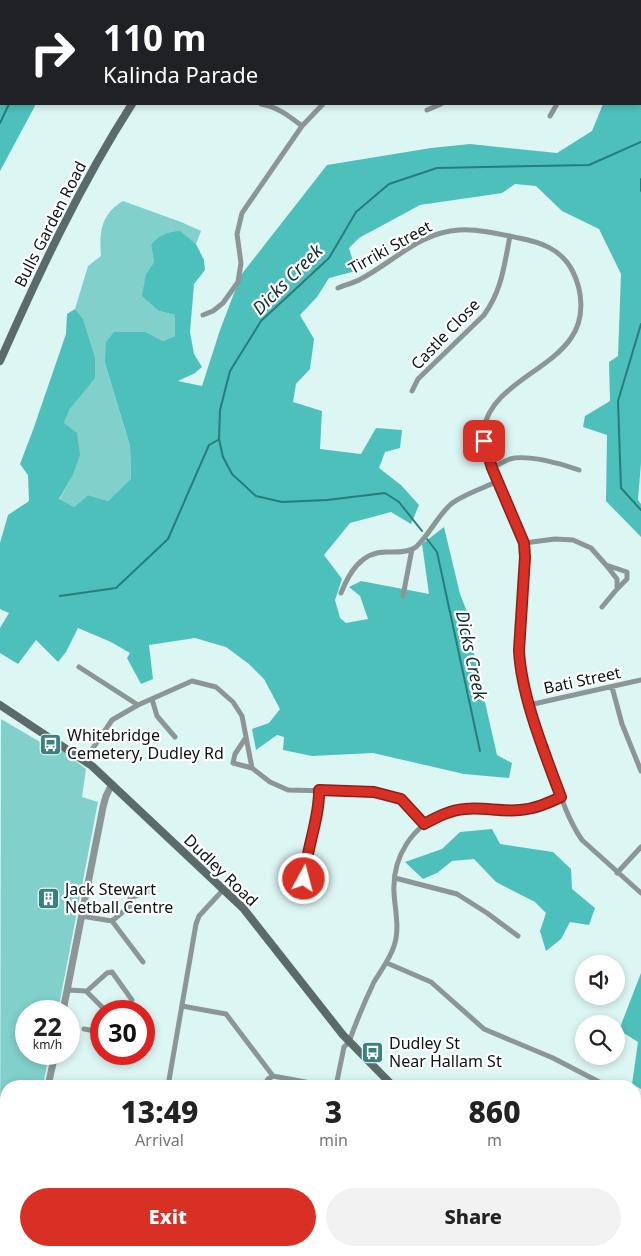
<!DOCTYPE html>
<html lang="en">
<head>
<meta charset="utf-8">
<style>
  body { margin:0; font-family:"Noto Sans",sans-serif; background:#f2f2f2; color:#222; height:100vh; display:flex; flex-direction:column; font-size:19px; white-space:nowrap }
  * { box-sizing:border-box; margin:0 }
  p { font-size:16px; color:#767676 }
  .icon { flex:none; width:28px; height:28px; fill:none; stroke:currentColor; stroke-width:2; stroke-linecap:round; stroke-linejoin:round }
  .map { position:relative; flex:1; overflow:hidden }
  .sheet { position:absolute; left:0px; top:1080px; width:641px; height:176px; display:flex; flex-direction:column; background:#fff; border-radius:20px 20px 0 0; box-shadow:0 2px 8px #0003 }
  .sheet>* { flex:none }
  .hud { position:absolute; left:0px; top:0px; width:641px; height:105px; box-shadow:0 2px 8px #0003; background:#202124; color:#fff; overflow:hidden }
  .fabs { position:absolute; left:575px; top:955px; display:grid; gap:10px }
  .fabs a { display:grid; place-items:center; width:50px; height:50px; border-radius:50%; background:#fff; box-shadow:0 2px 8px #0003; font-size:25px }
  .speed { position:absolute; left:15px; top:1000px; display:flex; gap:10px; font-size:25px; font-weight:700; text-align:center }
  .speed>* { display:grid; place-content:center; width:65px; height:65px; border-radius:50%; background:#fff; box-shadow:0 2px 8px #0003; line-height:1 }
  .speed small { font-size:12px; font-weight:400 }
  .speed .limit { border:8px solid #d22; background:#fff; color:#111 }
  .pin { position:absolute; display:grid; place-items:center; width:42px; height:42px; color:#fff; margin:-21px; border-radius:10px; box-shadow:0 2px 8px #0006 }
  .me { position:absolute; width:55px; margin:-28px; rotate:7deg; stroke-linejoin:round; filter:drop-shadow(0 0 4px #0008) }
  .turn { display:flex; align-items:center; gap:18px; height:105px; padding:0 20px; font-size:22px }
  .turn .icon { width:65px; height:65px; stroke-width:2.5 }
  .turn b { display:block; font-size:35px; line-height:42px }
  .eta { display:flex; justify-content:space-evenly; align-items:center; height:85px; text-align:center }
  .eta b { font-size:30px; font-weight:800; line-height:35px }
  .cta { display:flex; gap:10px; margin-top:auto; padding:10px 20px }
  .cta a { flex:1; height:58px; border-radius:30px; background:#d93025; color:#fff; font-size:20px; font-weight:800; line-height:58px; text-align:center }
  .cta a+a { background:#f2f2f2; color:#222 }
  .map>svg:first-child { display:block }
  .green { fill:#81d0cc }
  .forest { fill:#4ec0bc }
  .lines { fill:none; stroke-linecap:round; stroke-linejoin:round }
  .stream { stroke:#267d7a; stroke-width:2 }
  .minor { stroke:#8b9695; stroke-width:5 }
  .tertiary { stroke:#8b9695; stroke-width:7 }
  .secondary { stroke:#5b6b6a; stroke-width:8 }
  .route-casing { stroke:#8d1f18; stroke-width:12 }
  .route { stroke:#d93025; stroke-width:9 }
  .labels { text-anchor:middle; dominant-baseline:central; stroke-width:4.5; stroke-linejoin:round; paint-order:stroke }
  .street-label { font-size:16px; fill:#0b1514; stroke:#fff }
  .poi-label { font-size:16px; fill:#0b1514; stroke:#fff; text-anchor:start }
  .water-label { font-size:18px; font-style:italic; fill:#152f2e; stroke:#fff }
</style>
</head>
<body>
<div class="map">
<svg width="641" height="1256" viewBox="0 0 641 1256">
  <rect width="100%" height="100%" fill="#dcf6f4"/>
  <!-- green -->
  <path class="green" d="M123 201 181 222 201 231 196 244 179 231 151 245 154 262 146 274 159 311 175 315V336L163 341 146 332 105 363 130 446 131 480 108 501 88 495 74 507 59 500 72 477 64 423 70 409 80 396 95 357 83 320 75 309 88 266 101 256C99 232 101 214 123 201Z
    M1 719 47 746 64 752 86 769 82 797 98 802 58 1011H26V1054H49L43 1086H6V1250H10L9 1256H0Z"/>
  <!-- forest -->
  <path class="forest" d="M0 0 36 1H1V104H36L0 171Z
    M641 10V463L638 500 641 504V537L606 501 607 435 583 427 585 416 610 401 609 362 618 356 621 274 599 229 562 211 536 186 515 184 502 193 420 205 359 238 349 248 356 271 329 278 317 297 300 315 314 339 310 369 296 384 293 402 322 411 320 449 361 454 376 428 402 430 400 448 385 452 379 468 401 485 419 505 411 524 391 512 350 523 324 555 342 579 335 600 340 618 346 623 368 619 360 596 349 587 361 581 429 594 422 544 444 527 460 594 469 617 472 645 497 755 512 763 509 778 464 774 373 753 312 756 283 750 284 737 277 735 256 750 252 729 269 723 280 709 264 679 249 664 226 647 195 638 149 645 153 679 141 684 127 658 130 653 111 642 78 628 66 652 58 662 36 640 18 664 0 653V628L9 613 0 609V543L8 515 29 501 28 475 20 464 33 430 66 334 67 314 75 309 83 319 95 357V378L70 409 64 423 77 433 80 455 72 477 59 499 74 507 88 495 108 501 131 479 130 446 105 363 106 342 114 332H146L163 341 175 336V315L159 311 142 296 146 274 154 262 151 245C159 235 167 232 180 231L196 244 204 260 205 270 194 284 190 332 194 354 202 367 195 373 178 381 202 386 220 330 241 275 327 165 431 148 470 144 557 153 592 131 603 104H640Z
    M492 829 500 844 553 852 571 869 572 889 595 908 589 925 570 922 561 939 546 951 540 931 546 913 535 902 496 882 474 859 452 861 437 873 423 879 405 862 442 849 460 832Z
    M641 973V1089L632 1084 638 1042 619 1030Z"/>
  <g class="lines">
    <!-- stream -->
    <path class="stream" d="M74 1 75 0
      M0 123 9 104
      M641 179V191
      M641 324 618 401 621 488 641 510
      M422 531 399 502 385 493 327 500 282 502 256 496 232 474 223 457 219 439 220 410 230 371 261 321 329 258 356 212 389 184 437 168 589 165 641 142
      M427 539 437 552 480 751
      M60 596 116 588 168 539 209 445 218 440
      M0 1163 6 1165"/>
    <!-- minor -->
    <path class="minor" d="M458 0 460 1
      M351 1 352 0
      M261 104C278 107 289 116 302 126
      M427 110 441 104
      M550 116 557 104
      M338 288C345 285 353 283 359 280 392 263 420 232 459 230 479 229 500 234 519 238 540 242 561 249 572 270 583 291 585 318 571 338 549 371 490 387 484 429 482 439 486 448 489 458 500 491 522 523 525 557L519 650C521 688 536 725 549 762 558 788 566 817 582 840L641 893
      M203 315 213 311 223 303 238 282 241 263 237 234 242 213 302 126 323 104
      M412 391 418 379 484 315C502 290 504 266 510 236
      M492 468C498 465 504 461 510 459 527 454 563 464 579 470
      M524 543 555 539 573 540 591 548 606 565 627 572V579L617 589 602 607
      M606 565 617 579V589
      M341 593C349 573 361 552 386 552 395 552 408 553 416 547 429 535 437 517 450 505 459 496 486 487 498 481
      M403 596 412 549
      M79 667 138 705
      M612 687 622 724 641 771
      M152 699 157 716 175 737
      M529 705 641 680
      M245 739 235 754 233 763 252 768
      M85 760 112 720 138 705 192 681 216 687 233 702 242 716 252 768 270 782 288 790 374 792 401 799 424 824
      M308 853 316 871 319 884 314 887 307 886C297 872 320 811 319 790
      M617 873 641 847
      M395 878 457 894 487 913 518 936
      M81 916 112 921 143 962
      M112 921 130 906V898L151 891
      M387 963 431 982 484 1029 553 1058 607 1086
      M68 990 86 991 106 1011
      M87 991 107 973 112 972 132 1000
      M182 1006 226 1014 273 1076 327 1086
      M84 1029 101 1032
      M168 1086 196 924 199 916 223 890
      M264 1086 268 1079 273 1076
      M336 1086 344 1047 349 1042C356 1022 365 1001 374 982 381 970 390 959 394 946 400 929 395 910 394 893 392 857 412 825 446 813 470 805 493 811 518 810 533 810 547 803 561 797
      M635 1100 641 1103
      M407 1250 415 1256
      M177 1255 181 1256
      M308 1256 309 1250"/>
    <!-- tertiary -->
    <path class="tertiary" d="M63 1011 103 807 106 796 112 784
      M48 1086 55 1054
      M14 1256 16 1250"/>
    <!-- secondary -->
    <path class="secondary" d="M244 1 245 0
      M0 361C39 273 80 185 132 104
      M0 705 92 766 243 908 343 1035 393 1086
      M635 1193H641"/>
  </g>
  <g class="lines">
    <defs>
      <path id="route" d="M304 879C306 850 320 817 319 790L374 792 401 799 424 824C437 817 450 810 465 809 483 807 502 812 520 810 535 809 548 803 561 797 545 754 521 696 519 650L525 557 524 543 492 468 484 441"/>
    </defs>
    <!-- route casing -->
    <use href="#route" class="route-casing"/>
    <!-- route -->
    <use href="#route" class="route"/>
  </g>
  <!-- icons -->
  <defs>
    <symbol id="bus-square" viewBox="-11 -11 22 22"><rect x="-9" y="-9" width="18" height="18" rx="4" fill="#39817e" stroke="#fff"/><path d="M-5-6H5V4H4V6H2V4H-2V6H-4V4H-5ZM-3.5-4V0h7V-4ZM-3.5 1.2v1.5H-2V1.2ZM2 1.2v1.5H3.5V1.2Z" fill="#fff"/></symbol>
    <symbol id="building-square" viewBox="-11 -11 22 22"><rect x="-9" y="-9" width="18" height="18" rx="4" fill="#39817e" stroke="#fff"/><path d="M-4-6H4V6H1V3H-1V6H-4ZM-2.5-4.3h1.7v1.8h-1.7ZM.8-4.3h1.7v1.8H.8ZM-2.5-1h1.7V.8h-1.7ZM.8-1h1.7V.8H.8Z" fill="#fff"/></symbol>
  </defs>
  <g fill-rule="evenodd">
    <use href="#bus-square" x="38" y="732" width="25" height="25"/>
    <use href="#building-square" x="36" y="886" width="25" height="25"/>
    <use href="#bus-square" x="360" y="1040" width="25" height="25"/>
  </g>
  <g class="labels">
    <!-- street labels -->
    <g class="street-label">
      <text transform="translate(50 224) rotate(-63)">Bulls Garden Road</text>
      <text transform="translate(390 247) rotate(-29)">Tirriki Street</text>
      <text transform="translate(445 334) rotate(-46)">Castle Close</text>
      <text transform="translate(582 680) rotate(-12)">Bati Street</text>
      <text transform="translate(221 870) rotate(44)">Dudley Road</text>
    </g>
    <!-- poi labels -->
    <g class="poi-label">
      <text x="67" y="735">Whitebridge<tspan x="67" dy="18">Cemetery, Dudley Rd</tspan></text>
      <text x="65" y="889">Jack Stewart<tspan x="65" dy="18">Netball Centre</tspan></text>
      <text x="389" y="1043">Dudley St<tspan x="389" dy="18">Near Hallam St</tspan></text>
    </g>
    <!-- water labels -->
    <g class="water-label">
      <text transform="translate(287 279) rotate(-45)">Dicks Creek</text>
      <text transform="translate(472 655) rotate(78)">Dicks Creek</text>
    </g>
  </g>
</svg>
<div class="fabs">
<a><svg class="icon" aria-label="sound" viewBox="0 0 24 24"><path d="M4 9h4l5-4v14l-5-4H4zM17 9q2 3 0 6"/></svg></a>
<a><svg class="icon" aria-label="search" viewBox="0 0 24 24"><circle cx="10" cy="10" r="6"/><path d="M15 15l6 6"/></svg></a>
</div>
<div class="speed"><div>22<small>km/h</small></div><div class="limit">30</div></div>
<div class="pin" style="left:484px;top:441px;background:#d93025"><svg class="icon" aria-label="arrive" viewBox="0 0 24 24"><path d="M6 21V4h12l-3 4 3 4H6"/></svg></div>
<svg class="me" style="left:304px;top:879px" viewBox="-20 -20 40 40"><circle r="17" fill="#d93025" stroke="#fff" stroke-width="3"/><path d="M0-11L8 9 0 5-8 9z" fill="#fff"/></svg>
<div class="hud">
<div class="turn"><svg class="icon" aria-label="right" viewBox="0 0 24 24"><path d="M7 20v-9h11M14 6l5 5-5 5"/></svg><div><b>110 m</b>Kalinda Parade</div></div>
</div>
<section class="sheet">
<div class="eta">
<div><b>13:49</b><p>Arrival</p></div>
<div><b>3</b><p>min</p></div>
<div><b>860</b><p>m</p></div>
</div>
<div class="cta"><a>Exit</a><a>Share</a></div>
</section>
</div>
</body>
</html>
